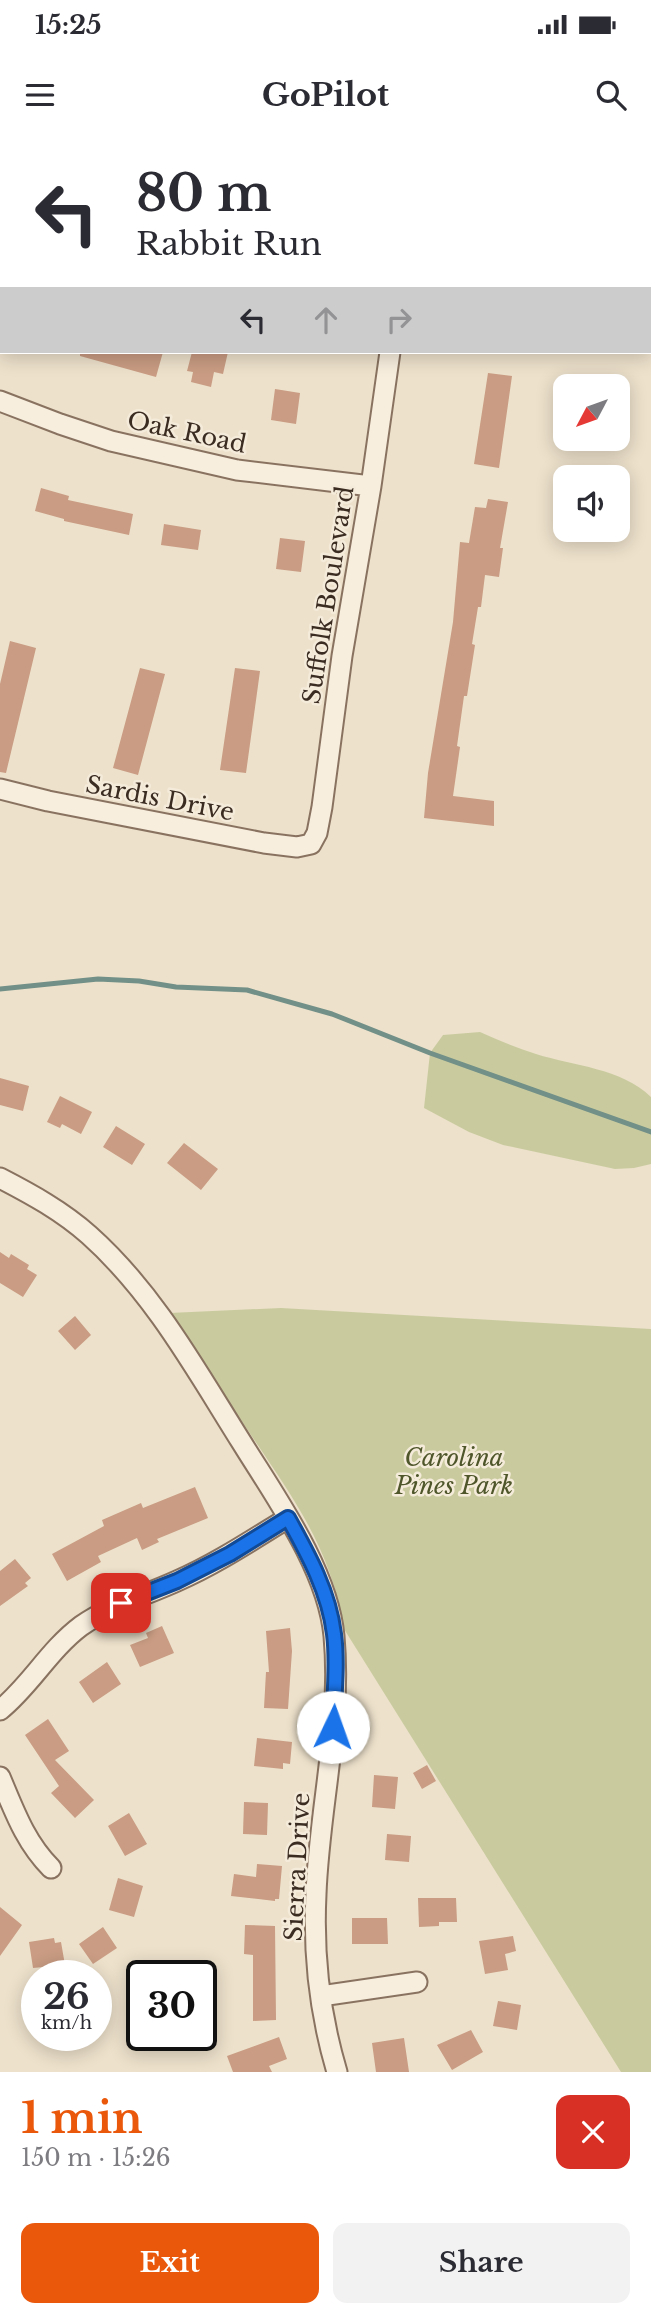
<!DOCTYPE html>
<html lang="en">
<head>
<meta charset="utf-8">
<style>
  body { margin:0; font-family:"Libre Baskerville",serif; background:#f2f2f3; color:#2b2b33; height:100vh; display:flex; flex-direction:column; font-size:26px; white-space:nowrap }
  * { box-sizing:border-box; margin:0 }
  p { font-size:23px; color:#7c7c81 }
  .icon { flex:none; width:38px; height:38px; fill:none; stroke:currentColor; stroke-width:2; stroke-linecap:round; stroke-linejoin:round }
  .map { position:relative; height:1932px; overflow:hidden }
  .drawer { display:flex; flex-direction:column; background:#fff; flex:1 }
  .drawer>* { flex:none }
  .top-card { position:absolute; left:0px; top:0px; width:651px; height:214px; box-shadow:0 4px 18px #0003; background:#fff; color:#2b2b33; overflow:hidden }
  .needle { width:46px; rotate:229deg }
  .fabs { position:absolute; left:553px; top:234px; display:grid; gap:14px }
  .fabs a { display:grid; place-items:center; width:77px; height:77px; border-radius:14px; background:#fff; box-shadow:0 4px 18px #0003; font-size:35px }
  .speed { position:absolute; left:21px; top:1820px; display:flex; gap:14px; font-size:35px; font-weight:700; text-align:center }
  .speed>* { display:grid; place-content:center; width:91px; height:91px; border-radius:50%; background:#fff; box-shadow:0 4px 18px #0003; line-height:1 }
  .speed small { font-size:18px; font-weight:400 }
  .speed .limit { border:4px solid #111; border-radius:10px; background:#fff; color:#111 }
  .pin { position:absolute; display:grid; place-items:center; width:60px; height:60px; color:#fff; margin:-30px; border-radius:14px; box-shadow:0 4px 10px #0006 }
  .me { position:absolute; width:77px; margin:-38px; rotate:3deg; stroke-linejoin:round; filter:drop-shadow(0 0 5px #0008) }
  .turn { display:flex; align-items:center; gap:24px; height:147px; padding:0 21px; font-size:32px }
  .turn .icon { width:91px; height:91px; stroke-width:2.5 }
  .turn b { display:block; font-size:49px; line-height:60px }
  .lanes { display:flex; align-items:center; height:66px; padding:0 21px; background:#0003; justify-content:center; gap:35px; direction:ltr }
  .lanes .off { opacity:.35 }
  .round { display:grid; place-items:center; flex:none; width:74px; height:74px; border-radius:14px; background:#f2f2f3 }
  .summary { display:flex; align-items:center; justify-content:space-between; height:119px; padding:0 21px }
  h1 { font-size:42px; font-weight:700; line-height:52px; color:#ea580c }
  .button { display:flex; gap:14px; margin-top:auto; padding:14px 21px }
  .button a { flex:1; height:80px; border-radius:14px; background:#ea580c; color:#fff; font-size:28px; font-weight:700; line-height:80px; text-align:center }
  .button a+a { background:#f2f2f3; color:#2b2b33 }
  .status { display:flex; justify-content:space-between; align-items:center; height:49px; padding:0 35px; background:#fff; direction:ltr }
  .status svg { height:19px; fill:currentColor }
  header { display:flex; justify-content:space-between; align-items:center; height:91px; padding:0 21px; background:#fff; font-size:32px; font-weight:700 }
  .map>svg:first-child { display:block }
  .green { fill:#c9cb9f }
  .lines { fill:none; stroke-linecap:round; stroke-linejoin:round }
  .stream { stroke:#729087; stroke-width:5 }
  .building { fill:#c99c83 }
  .minor-casing { stroke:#897360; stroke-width:23 }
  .minor { stroke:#f8eede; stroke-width:19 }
  .route-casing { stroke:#114b97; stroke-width:18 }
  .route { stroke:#1a73e8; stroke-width:12 }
  .labels { text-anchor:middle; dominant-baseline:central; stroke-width:5; stroke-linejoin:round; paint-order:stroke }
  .street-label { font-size:24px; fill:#3b2c22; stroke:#f5ebda }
  .park-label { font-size:24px; font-style:italic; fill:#4e562a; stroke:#f5ebda }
</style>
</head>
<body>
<div class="status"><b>15:25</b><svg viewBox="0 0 49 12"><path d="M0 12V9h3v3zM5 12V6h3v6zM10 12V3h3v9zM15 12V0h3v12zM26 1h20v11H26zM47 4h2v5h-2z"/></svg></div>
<header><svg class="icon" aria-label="menu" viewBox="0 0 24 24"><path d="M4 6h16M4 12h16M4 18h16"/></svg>GoPilot<svg class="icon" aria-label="search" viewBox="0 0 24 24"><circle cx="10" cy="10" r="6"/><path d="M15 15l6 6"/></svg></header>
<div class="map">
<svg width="651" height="1932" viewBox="0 0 651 1932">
  <rect width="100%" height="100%" fill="#ede1cb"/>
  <!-- green -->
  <path class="green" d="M480 892C498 900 517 908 536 914 574 926 621 928 651 957V1024L634 1028 615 1029 503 1005 469 992 424 968 430 913 443 895Z
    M281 1168 651 1189V1932H621L344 1489C331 1410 296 1362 253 1298 225 1256 197 1215 169 1173Z"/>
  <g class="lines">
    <!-- stream -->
    <path class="stream" d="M0 849 98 839 139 841 176 847 247 850 332 874 430 913 651 992"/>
  </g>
  <!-- building -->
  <path class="building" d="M80 212H163L156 237 80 216Z
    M192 212H228L223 234 214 232 211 247 191 242 193 232 187 231Z
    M488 233 512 236 499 328 474 324Z
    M275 249 300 253 296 284 271 280Z
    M41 348 69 356 68 360 133 374 129 395 64 381V379L35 371Z
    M488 359 508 362 500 408H503L499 437 485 435 481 467H478L472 504 475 505 467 556H464L457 606 460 607 453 656 494 661V686L424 678 428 633 453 482 460 402 469 403 475 367 486 368Z
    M164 384 201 390 198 410 161 405Z
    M280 398 305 401 301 432 276 429Z
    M10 501 36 508 6 633 0 632V544Z
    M140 528 165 534 138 635 113 628Z
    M235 528 260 531 246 633 220 630Z
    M0 938 29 946 23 971 0 965Z
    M60 956 92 972 81 994 62 984 60 988 47 982Z
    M116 986 145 1004 132 1025 103 1007Z
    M184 1003 218 1029 201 1050 167 1023Z
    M0 1112 9 1118 11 1114 29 1125 27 1129 37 1135 23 1157 0 1143Z
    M75 1176 91 1195 75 1210 58 1191Z
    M195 1347 208 1378 157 1399 159 1402 142 1410 137 1398 98 1416 101 1422 67 1441 52 1414 104 1386 102 1380 141 1363 143 1368Z
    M15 1419 31 1438 25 1443 28 1446 0 1466V1431Z
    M162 1486 174 1513 140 1527 130 1505 148 1498 146 1493Z
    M290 1488 292 1511 288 1569 264 1568 266 1532H269L266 1491Z
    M107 1522 121 1544 93 1563 79 1542Z
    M48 1579 69 1611 55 1620 94 1660 75 1678 51 1653 59 1646 25 1595Z
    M257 1598 292 1602 290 1624 283 1623V1629L254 1626Z
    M427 1625 436 1641 422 1649 413 1633Z
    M374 1635 398 1637 395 1669 372 1667Z
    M244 1662 268 1663 267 1695 243 1694Z
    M129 1673 147 1704 125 1716 108 1686Z
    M387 1694 411 1696 409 1722 385 1720Z
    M257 1724 282 1726 279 1759H275V1761L231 1756 234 1734 256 1737Z
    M118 1738 143 1746 134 1777 109 1770Z
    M418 1758H456L457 1782H439V1786L419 1787Z
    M0 1767 22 1785 0 1816Z
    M352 1778H387L388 1804H352Z
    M245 1785 275 1786 276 1880 253 1881V1815L244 1814Z
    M103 1787 117 1808 93 1824 79 1804Z
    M513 1796 516 1811 505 1814 508 1830 485 1834 479 1801Z
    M54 1798 55 1803 61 1802 65 1825 33 1828 29 1802Z
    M498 1861 521 1865 517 1890 493 1886Z
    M471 1890 483 1912 452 1930 437 1905Z
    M279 1897 287 1919 269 1926 272 1932H233L227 1916Z
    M404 1898 409 1932H376L372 1903Z"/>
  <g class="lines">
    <defs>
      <path id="minor" d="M420 2V0
        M0 261 60 284 111 301 237 330 371 346
        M0 649 48 661 264 703 297 707 311 704 317 693 322 667 342 516 371 346 390 212
        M0 1038C31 1054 62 1071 89 1095 154 1153 196 1230 242 1303 276 1358 328 1430 334 1496 342 1583 319 1669 316 1754 313 1814 320 1875 337 1932
        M0 1570C30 1546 49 1510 81 1486 111 1465 144 1456 177 1441 216 1424 252 1400 288 1378
        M0 1637C14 1670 25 1702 51 1728
        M321 1856 417 1842"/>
    </defs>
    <!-- minor casing -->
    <use href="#minor" class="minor-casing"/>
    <!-- minor -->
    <use href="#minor" class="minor"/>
  </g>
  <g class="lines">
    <defs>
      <path id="route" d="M121 1463 177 1441 230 1414 288 1378C308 1414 329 1452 334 1494 338 1524 334 1557 333 1587"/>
    </defs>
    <!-- route casing -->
    <use href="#route" class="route-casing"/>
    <!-- route -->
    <use href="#route" class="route"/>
  </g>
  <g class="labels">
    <!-- street labels -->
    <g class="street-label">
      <text transform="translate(187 292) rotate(12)">Oak Road</text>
      <text transform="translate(328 455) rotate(-81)">Suffolk Boulevard</text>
      <text transform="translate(160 658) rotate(11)">Sardis Drive</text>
      <text transform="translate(297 1727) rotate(-87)">Sierra Drive</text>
    </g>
    <!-- park labels -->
    <g class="park-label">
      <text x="454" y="1317">Carolina<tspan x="454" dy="28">Pines Park</tspan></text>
    </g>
  </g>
</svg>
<div class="fabs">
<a><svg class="needle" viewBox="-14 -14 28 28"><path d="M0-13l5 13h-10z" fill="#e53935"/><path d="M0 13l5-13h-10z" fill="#7c7c81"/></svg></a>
<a><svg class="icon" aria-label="sound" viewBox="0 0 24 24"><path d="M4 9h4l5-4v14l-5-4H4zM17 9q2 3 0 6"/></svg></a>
</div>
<div class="speed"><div>26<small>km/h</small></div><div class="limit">30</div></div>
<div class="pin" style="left:121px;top:1463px;background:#d93025"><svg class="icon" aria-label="arrive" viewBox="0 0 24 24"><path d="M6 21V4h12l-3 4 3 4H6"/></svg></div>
<svg class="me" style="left:333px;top:1587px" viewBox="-20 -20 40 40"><circle r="19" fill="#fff"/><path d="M0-13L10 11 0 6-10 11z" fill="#1a73e8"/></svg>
<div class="top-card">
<div class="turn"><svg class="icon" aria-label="left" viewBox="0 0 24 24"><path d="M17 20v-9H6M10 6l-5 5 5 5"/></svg><div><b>80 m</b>Rabbit Run</div></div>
<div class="lanes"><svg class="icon" aria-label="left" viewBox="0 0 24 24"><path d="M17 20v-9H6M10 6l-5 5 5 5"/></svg><svg class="icon off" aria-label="ahead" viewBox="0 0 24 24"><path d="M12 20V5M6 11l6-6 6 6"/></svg><svg class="icon off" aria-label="right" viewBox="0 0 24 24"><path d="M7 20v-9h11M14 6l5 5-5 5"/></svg></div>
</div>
</div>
<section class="drawer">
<div class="summary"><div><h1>1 min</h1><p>150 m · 15:26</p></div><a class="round" style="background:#d93025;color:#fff"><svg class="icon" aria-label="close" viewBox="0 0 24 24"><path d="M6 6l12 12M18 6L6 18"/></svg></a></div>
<div class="button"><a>Exit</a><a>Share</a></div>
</section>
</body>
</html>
